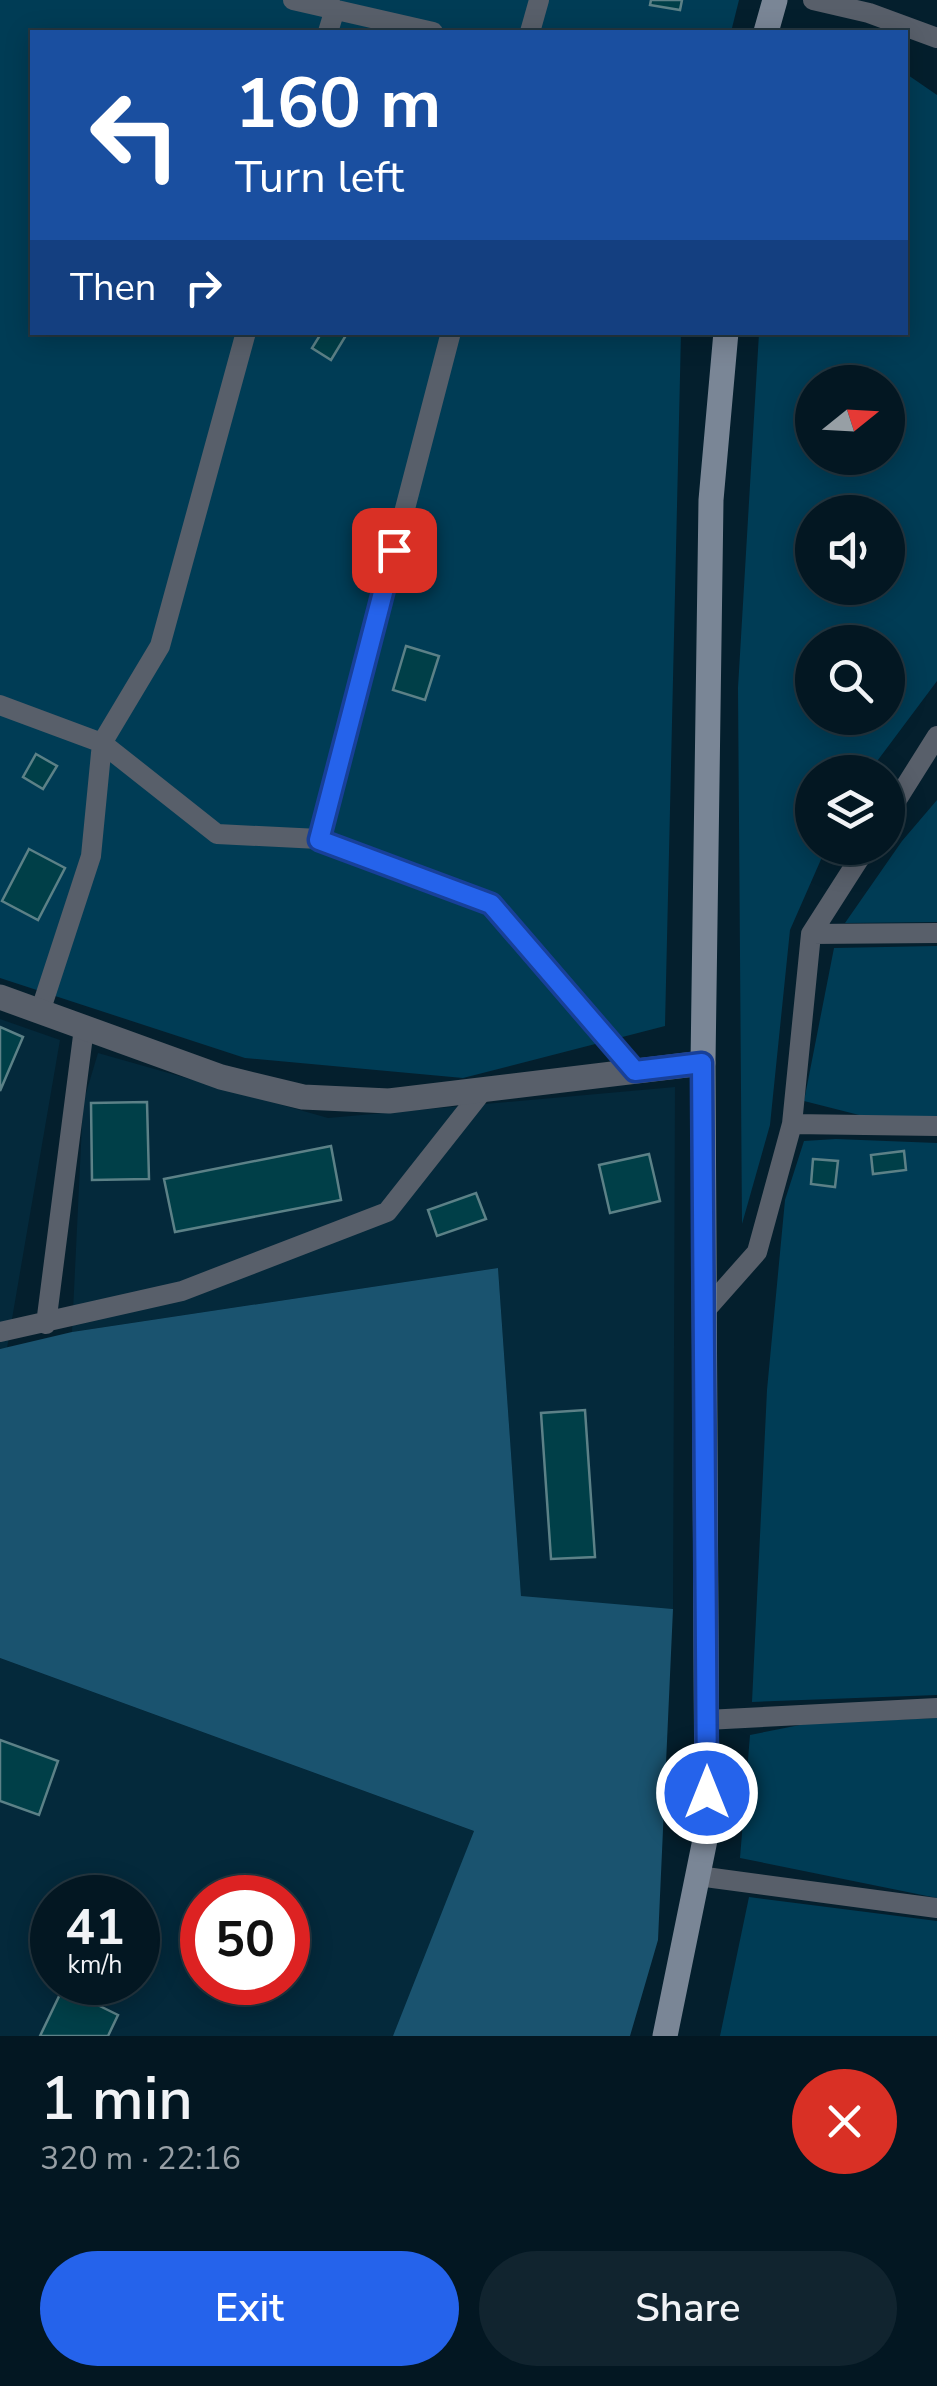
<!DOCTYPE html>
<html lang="en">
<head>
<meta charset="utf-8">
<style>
  body { margin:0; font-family:"Nunito Sans",sans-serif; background:#11242f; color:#f1f3f6; height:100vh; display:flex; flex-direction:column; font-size:38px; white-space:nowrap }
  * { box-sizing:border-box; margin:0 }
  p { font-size:32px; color:#979fa5 }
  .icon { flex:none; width:55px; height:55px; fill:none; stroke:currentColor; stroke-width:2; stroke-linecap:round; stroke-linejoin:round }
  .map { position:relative; height:2036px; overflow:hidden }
  .drawer { display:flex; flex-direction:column; background:#031722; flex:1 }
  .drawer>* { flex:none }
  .hud { position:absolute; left:30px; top:30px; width:878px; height:305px; border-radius:0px; box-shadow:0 5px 25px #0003,0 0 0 2px #243640; background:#1a4fa0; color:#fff; overflow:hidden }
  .needle { width:65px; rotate:72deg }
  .buttons { position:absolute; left:795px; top:365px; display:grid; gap:20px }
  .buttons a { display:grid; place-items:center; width:110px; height:110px; border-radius:50%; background:#031722; box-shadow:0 5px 25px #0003,0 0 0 2px #243640; font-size:50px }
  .speed { position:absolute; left:30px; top:1875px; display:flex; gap:20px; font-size:50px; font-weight:700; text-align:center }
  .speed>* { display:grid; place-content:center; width:130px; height:130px; border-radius:50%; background:#031722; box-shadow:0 5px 25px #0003,0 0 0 2px #243640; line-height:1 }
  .speed small { font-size:25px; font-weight:400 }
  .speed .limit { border:15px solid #d22; background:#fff; color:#111 }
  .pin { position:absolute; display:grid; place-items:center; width:85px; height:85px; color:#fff; margin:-42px; border-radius:20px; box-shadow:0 5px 15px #0006 }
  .me { position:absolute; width:110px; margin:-55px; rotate:0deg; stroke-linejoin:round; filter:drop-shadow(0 0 8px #0008) }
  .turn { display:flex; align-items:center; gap:35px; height:210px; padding:0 40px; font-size:45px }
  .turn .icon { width:130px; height:130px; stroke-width:2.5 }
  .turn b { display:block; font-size:70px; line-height:85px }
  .then { display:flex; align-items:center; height:95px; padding:0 40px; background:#0003; gap:20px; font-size:38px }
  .round { display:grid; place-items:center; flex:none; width:105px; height:105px; border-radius:52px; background:#11242f }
  .overview { display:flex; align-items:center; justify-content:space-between; height:170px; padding:0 40px }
  h1 { font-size:60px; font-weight:600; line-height:75px }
  .primary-button { display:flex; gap:20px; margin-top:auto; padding:20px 40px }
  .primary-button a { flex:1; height:115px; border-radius:60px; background:#2563eb; color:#fff; font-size:40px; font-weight:600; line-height:115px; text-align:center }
  .primary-button a+a { background:#11242f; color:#f1f3f6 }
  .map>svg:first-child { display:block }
  .built { fill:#04293b; fill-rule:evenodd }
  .green { fill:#003c55; fill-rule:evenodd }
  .forest { fill:#1a536f }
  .building { fill:#003f48; stroke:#5c8187; stroke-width:2.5 }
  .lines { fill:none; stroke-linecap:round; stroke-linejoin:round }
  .lane { stroke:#585f6a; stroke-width:20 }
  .street { stroke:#585f6a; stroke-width:25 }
  .secondary { stroke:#7a8696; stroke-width:25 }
  .route-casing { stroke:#184099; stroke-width:25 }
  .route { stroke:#2563eb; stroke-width:18 }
</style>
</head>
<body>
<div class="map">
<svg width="937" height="2036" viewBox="0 0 937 2036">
  <rect width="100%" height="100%" fill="#041f2d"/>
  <!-- built -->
  <path class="built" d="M0 1019 60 1040 7 1348 0 1349Z
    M98 1053 328 1118 675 1087 673 1609 521 1597 498 1268 72 1332 83 1103Z
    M0 1658 474 1831 398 2031 393 2036H0ZM52 1898H138V1982H52ZM202 1898H288V1982H202Z"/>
  <!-- green -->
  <path class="green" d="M0 0H739L731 32H32V332L681 333 665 1026 463 1078 245 1058 0 978Z
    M905 73 937 95V681L869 772H812V848H826L790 930 770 1125 742 1224 738 688 759 333 905 332ZM888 382V458H812V382ZM888 512V588H812V512ZM888 642V718H812V642Z
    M937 800V922L845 923 902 841Z
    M937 946V1117H867L804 1101 834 948Z
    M836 1139 937 1143V1695L752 1702 767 1390 785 1200 804 1141Z
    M937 1718V1898L740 1858 750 1735 805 1724Z
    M749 1897 937 1921V2036H720Z"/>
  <!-- forest -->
  <path class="forest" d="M498 1268 521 1596 673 1609 658 1940 630 2036H393L474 1831 0 1658V1349L72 1332Z"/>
  <!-- building -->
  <path class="building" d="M651 0H682L680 10 650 5Z
    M322 332H348L331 360 312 348Z
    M406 646 439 656 425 700 393 690Z
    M36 754 57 766 43 789 23 777Z
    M29 849 65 868 38 920 2 901Z
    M0 1027 23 1037 0 1091Z
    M147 1102 149 1179 92 1180 91 1103Z
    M331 1146 341 1200 175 1232 164 1179Z
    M904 1151 906 1170 873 1174 871 1155Z
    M649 1154 660 1201 610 1213 599 1165Z
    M813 1159 838 1161 835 1187 811 1184Z
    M476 1193 486 1219 437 1236 428 1210Z
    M585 1410 595 1557 551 1559 541 1413Z
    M0 1740 58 1761 39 1815 0 1801Z
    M63 1988 118 2015 108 2036H40Z"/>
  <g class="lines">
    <!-- lane -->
    <path class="lane" d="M293 0 433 32
      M813 0 869 13 937 38
      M328 32 335 9
      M530 32 539 0
      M451 332 319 839 491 903 635 1071
      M0 705 102 743 160 646 246 332
      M102 743 217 834 319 839
      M888 814 937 736
      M811 934 937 933
      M40 1012 91 856 102 743
      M792 1124 937 1126
      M704 1312 757 1252 792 1124 811 934 866 848
      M46 1324 84 1028
      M0 1332 182 1291 387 1212 484 1089
      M706 1720 937 1708
      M698 1876 937 1908"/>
    <!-- street -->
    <path class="street" d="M0 997 221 1077 303 1097 389 1101 703 1063"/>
    <!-- secondary -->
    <path class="secondary" d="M766 32 775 0
      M665 2036 707 1830 703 1063 711 500 726 332"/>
  </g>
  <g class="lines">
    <defs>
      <path id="route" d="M394 550 319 840 491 904 635 1071 702 1063 707 1793"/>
    </defs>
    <!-- route casing -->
    <use href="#route" class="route-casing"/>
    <!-- route -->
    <use href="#route" class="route"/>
  </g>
</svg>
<div class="buttons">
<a><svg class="needle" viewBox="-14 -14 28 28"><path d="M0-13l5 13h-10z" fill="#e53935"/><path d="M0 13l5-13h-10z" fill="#979fa5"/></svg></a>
<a><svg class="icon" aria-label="sound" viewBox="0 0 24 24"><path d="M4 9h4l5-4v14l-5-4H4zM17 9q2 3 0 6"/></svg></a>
<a><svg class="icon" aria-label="search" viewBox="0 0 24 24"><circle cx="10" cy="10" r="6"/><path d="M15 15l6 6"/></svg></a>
<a><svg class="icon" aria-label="layers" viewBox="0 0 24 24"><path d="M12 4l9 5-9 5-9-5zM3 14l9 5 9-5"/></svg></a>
</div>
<div class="speed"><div>41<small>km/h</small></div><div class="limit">50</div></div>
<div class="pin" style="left:394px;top:550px;background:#d93025"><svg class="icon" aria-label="arrive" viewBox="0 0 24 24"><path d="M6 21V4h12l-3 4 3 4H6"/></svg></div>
<svg class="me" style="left:707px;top:1793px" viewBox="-20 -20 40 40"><circle r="17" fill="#2563eb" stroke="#fff" stroke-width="3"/><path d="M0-11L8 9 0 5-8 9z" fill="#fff"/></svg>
<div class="hud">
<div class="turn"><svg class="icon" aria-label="left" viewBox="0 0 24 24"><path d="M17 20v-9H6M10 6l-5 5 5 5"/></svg><div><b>160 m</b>Turn left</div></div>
<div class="then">Then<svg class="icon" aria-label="right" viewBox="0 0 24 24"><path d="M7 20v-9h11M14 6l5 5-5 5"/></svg></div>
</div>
</div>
<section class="drawer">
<div class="overview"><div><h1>1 min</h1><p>320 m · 22:16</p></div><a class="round" style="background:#d93025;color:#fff"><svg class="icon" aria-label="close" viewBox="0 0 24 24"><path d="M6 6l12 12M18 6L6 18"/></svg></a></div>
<div class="primary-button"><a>Exit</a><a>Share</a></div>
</section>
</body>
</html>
